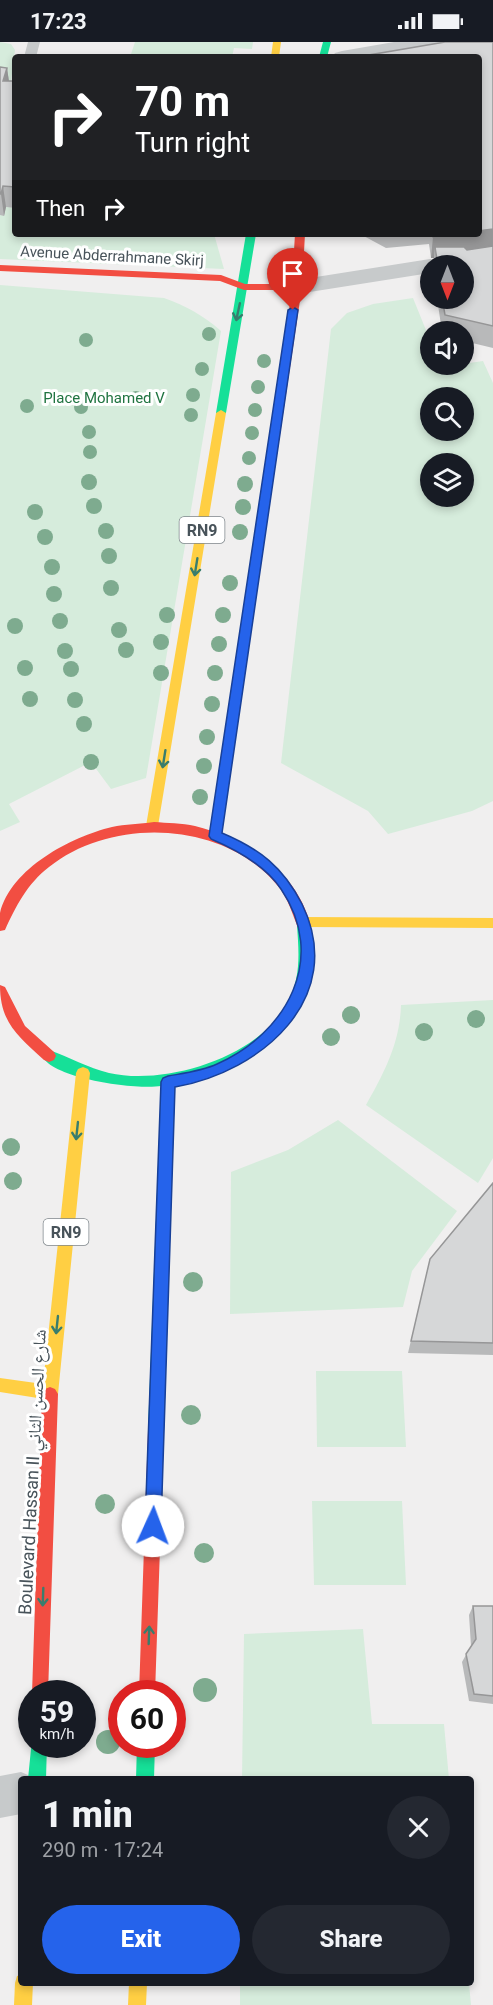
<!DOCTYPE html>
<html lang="en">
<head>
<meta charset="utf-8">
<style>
  body { margin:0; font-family:Roboto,"Noto Naskh Arabic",sans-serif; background:#242831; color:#f1f3f6; height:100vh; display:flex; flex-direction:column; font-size:22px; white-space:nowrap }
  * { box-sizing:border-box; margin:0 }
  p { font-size:20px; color:#9ea1a6 }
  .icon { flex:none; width:33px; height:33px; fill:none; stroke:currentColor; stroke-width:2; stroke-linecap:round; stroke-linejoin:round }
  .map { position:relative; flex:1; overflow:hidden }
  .panel { position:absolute; left:18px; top:1734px; width:456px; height:210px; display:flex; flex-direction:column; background:#171b24; border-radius:6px; box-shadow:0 3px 9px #0003 }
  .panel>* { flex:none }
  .hud { position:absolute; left:12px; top:12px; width:470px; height:183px; border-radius:6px; box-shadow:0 3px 9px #0003; background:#202124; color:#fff; overflow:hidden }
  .needle { width:39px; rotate:180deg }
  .controls { position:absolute; left:420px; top:213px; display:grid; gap:12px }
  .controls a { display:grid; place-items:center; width:54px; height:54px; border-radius:50%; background:#171b24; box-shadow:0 3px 9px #0003; font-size:30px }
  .speed { position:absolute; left:18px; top:1638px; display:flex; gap:12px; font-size:30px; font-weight:700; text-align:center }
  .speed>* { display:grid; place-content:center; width:78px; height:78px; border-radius:50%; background:#171b24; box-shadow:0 3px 9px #0003; line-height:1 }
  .speed small { font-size:15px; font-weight:400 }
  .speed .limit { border:9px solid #d22; background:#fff; color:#111 }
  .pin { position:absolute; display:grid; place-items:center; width:51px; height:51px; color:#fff; margin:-62px -26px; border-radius:50% 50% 50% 0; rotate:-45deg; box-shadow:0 0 6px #0007 }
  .pin .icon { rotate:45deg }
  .me { position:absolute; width:66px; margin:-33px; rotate:2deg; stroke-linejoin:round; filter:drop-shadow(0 0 4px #0008) }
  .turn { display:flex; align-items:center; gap:21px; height:126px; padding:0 24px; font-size:27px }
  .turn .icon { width:78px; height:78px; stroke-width:2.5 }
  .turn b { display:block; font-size:42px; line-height:51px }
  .then { display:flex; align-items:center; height:57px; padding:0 24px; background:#0003; gap:12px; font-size:22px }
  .round { display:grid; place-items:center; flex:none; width:63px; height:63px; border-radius:32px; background:#242831 }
  .overview { display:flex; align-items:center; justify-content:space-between; height:102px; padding:0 24px }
  h1 { font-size:36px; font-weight:800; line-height:45px }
  .primary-button { display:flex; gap:12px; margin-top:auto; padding:12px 24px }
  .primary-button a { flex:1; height:69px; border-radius:36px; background:#2563eb; color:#fff; font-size:24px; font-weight:800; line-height:69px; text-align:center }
  .primary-button a+a { background:#242831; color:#f1f3f6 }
  .status { display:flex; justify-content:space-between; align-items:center; height:42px; padding:0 30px; background:#171b24; direction:ltr }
  .status svg { height:16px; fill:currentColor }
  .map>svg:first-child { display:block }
  .green { fill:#d6ecdc; fill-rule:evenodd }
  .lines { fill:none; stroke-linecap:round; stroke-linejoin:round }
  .lane { fill:#c7cacb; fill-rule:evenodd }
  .street { fill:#c7cacb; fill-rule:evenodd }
  .fast { fill:#16e098; fill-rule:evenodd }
  .slow { fill:#ffcf43; fill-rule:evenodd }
  .jam { fill:#f24e42; fill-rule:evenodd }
  .tree { fill:#7eab8f }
  .wall { fill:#b8b9ba }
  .shaded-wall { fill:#969697 }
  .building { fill:#d6d7d8; stroke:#969697; stroke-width:1.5 }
  .oneway { stroke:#397d6d }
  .route { fill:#2563eb; stroke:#184099; stroke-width:1.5 }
  .labels { text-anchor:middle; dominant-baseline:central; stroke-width:6; stroke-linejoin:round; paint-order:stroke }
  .far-street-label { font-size:15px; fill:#48535a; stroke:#fff }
  .far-park-label { font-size:15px; fill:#207441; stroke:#fff }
  .shield { fill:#fff; stroke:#7f878c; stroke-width:1.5 }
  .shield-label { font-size:16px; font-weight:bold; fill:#48535a }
  .street-label { font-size:18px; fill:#48535a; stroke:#fff }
</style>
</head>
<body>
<div class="status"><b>17:23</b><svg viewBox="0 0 49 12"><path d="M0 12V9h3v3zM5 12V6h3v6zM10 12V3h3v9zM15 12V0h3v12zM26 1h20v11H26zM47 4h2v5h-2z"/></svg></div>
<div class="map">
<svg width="493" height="1963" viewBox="0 0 493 1963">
  <rect width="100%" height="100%" fill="#f0efef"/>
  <!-- green -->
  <path class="green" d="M0 0 11 2 15 8 10 47 0 46Z
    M135 0H253L252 7 234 6 232 15H130Z
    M6 165 15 166V192H214L224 227 0 217V173H4Z
    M0 243 164 256C186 264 203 273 221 289L146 736 111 747 91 720 9 762 20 780 0 789Z
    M413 256 430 298V322L441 323 442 325 483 319 493 341V759L472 769 388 792 368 769 281 721 331 287 347 271 373 262ZM430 356H464V388H430ZM430 422H464V454H430Z
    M493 958V1116L478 1141 366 1063C384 1031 400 1001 401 963Z
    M338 1078 457 1169 412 1229 403 1265 230 1272 231 1130 288 1108Z
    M316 1329H402L406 1405H317Z
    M312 1459H402L406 1543H314Z
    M363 1587 372 1682H444L449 1737H242L244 1592Z
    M240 1941H469L471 1963H240Z"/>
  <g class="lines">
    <!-- lane -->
    <path class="lane" d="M28 0H40L36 15H24Z"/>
    <!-- street -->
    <path class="street" d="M394 0H441L438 4 431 6 379 15H332L335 11 342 9Z
      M430 217 438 219 441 224H430V231L297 252 289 250 285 245 289 240 297 238Z
      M21 1730 37 1737H21V1772L0 1776V1734Z"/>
    <!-- fast -->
    <path class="fast" d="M323 0H331L327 15H319Z
      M246 192H256L226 371 221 374 216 371Z
      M304 879 309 880 311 884C311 897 313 912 313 925 312 933 308 940 306 947 286 1003 230 1033 175 1042L164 1389 162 1394 156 1397 150 1394 148 1389 161 1044C137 1048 53 1037 42 1014L44 1010 49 1008C69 1015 88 1026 109 1031 166 1044 260 1015 288 960 301 935 299 911 297 884L299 880Z
      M32 1697V1702H47L46 1737H28Z
      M137 1702H155L154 1737H136Z"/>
    <!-- slow -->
    <path class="slow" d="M273 0H281L279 15H271Z
      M221 368 226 371 158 784 152 789 146 784 216 371Z
      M265 456 270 460 221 794 215 799 209 794 260 460Z
      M304 875 493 876V886L304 885 299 884 298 880 299 876Z
      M83 1025 88 1027 90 1031 58 1352 55 1357 50 1359 44 1357 0 1350V1336L43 1342 76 1031 78 1027Z
      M21 1933V1941H33L32 1963H14L15 1941 17 1934Z
      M129 1941H147L146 1963H128Z"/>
    <!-- jam -->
    <path class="jam" d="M295 192H305L302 245 270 460 265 464 260 460 292 248H244L220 239 0 229V223L221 233 245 242H292Z
      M154 780C167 781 182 781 195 784 248 798 296 828 311 884L309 888H299C292 872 289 857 277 843 224 779 113 774 49 825 27 842 16 864 5 888L0 889C0 884 0 876 0 871 11 826 71 795 112 785 125 782 140 782 154 780Z
      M0 943 5 945 25 984 54 1010 56 1014 54 1018 49 1020 44 1018C18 994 0 981 0 943Z
      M50 1345 55 1347 58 1352 48 1652H32L42 1352 45 1347Z
      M156 1381 162 1384 164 1389 155 1652H139L148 1389 150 1384Z"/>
  </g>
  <!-- trees -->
  <g class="tree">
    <circle cx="209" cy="292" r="7"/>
    <circle cx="86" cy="298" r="7"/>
    <circle cx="264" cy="319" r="7"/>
    <circle cx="202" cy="327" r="7"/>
    <circle cx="258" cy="345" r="7"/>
    <circle cx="193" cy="353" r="7"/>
    <circle cx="136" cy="356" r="7"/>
    <circle cx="27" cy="364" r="7"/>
    <circle cx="81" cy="365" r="7"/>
    <circle cx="255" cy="368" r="7"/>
    <circle cx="191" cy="373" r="7"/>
    <circle cx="89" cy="390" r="7"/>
    <circle cx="252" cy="391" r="7"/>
    <circle cx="90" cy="410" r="7"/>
    <circle cx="249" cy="416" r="7"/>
    <circle cx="89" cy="440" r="8"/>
    <circle cx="245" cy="442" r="8"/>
    <circle cx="94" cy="464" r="8"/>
    <circle cx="243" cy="465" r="8"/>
    <circle cx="35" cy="470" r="8"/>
    <circle cx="106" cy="489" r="8"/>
    <circle cx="240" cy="490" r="8"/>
    <circle cx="45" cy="495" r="8"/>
    <circle cx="109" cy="514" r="8"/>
    <circle cx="52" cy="525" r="8"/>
    <circle cx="230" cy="541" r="8"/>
    <circle cx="111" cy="546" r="8"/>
    <circle cx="54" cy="552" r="8"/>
    <circle cx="167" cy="573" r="8"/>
    <circle cx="223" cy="573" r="8"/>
    <circle cx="60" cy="579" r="8"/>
    <circle cx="15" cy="584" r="8"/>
    <circle cx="119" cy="588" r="8"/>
    <circle cx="161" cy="600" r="8"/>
    <circle cx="219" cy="602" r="8"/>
    <circle cx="126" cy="608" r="8"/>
    <circle cx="65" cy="609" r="8"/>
    <circle cx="25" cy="626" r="8"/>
    <circle cx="71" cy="627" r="8"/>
    <circle cx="161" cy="631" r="8"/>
    <circle cx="215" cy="631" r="8"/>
    <circle cx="30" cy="657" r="8"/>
    <circle cx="75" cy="658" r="8"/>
    <circle cx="212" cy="662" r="8"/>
    <circle cx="84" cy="682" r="8"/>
    <circle cx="207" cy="695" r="8"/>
    <circle cx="91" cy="720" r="8"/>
    <circle cx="204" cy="724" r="8"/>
    <circle cx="200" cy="755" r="8"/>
    <circle cx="351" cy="973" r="9"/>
    <circle cx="476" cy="977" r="9"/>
    <circle cx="424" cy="990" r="9"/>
    <circle cx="331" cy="995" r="9"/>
    <circle cx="11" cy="1105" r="9"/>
    <circle cx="13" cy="1139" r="9"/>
    <circle cx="193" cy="1240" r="10"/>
    <circle cx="191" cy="1373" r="10"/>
    <circle cx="105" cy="1462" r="10"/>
    <circle cx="204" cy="1511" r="10"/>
    <circle cx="205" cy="1648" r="12"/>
    <circle cx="108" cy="1700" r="12"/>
  </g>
  <!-- wall -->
  <path class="wall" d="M493 0V306L464 299V290H442L437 256H464V224H433L434 216H431L429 202 386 206 360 192H478Z
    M0 25 7 26 9 39H15V166L6 165 4 174 0 173Z
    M493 1141V1313L408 1311 430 1217Z
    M473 1564H493V1662L469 1659 462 1620 471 1604 469 1573Z"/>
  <!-- shaded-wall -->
  <path class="shaded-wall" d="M7 26 10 47 3 39Z
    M3 144 6 165 4 174 1 152Z
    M493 187V207L436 215 435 205 434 216H431L433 195 453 192H478V189Z"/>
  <!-- building -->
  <path class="building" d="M445 0H493V187L478 189V15H368L369 13Z
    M0 25 7 26 3 39H15V145L3 144 1 152H0Z
    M433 192H453L433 195Z
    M493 204V284L445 273 442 256H464V224H438L435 205H464L467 208Z
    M493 1141V1301L411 1299 430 1217Z
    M473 1564H493V1654L474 1652 466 1612 476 1597Z"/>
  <!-- one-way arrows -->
  <defs><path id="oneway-shaft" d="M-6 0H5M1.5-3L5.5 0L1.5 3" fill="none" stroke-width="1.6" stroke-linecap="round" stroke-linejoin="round" transform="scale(1.5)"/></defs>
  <g class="oneway">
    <use href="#oneway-shaft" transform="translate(238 270) rotate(102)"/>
    <use href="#oneway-shaft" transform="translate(196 525) rotate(99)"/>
    <use href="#oneway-shaft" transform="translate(164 717) rotate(99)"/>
    <use href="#oneway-shaft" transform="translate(77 1089) rotate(96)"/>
    <use href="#oneway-shaft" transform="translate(57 1283) rotate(96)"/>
    <use href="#oneway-shaft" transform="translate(43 1555) rotate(92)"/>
    <use href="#oneway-shaft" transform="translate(149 1593) rotate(-88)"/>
  </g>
  <!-- route -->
  <path class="route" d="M293 265 298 268 222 791C260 807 283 825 302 862 348 956 261 1030 175 1045L161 1484 159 1490 153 1492 147 1490 145 1484 161 1040 163 1036 168 1034C185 1031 202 1029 217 1022 287 991 328 916 281 847 265 823 237 808 211 797L209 794 288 268Z"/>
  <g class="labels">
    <!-- far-street labels -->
    <g class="far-street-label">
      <text transform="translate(112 214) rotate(3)">Avenue Abderrahmane Skirj</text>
    </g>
    <!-- far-park labels -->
    <g class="far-park-label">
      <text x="104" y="356">Place Mohamed V</text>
    </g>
    <!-- shield labels -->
    <g class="shield">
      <rect x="179.5" y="475" width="45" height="26" rx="4.5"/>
      <rect x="43.5" y="1177" width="45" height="26" rx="4.5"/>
    </g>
    <g class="shield-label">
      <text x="202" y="488">RN9</text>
      <text x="66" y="1190">RN9</text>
    </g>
    <!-- street labels -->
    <g class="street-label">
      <text transform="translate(32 1430) rotate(-87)">Boulevard Hassan II شارع الحسن الثاني</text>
    </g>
  </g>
</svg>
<div class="controls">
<a><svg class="needle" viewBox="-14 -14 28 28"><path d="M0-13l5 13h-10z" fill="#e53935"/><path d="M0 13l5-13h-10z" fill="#9ea1a6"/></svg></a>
<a><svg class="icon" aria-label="sound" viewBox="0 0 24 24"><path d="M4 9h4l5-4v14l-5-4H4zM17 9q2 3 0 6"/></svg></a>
<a><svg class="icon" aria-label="search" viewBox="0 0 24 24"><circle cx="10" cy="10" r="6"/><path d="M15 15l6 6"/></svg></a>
<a><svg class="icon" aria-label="layers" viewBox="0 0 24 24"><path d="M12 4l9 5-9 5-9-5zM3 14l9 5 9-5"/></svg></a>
</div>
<div class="speed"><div>59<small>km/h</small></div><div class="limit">60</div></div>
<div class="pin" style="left:293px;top:268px;background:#d93025"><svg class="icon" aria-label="arrive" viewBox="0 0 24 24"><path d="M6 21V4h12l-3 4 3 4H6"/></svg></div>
<svg class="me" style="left:153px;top:1484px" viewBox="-20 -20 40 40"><circle r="19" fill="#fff"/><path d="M0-13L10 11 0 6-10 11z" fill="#2563eb"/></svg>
<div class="hud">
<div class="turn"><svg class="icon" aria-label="right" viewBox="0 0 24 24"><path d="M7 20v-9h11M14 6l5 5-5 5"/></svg><div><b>70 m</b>Turn right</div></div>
<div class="then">Then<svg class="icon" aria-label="right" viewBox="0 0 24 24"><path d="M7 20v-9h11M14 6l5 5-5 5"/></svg></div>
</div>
<section class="panel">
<div class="overview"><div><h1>1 min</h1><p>290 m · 17:24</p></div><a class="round"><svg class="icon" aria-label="close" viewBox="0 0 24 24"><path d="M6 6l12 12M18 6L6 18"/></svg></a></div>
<div class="primary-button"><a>Exit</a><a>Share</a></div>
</section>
</div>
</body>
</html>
